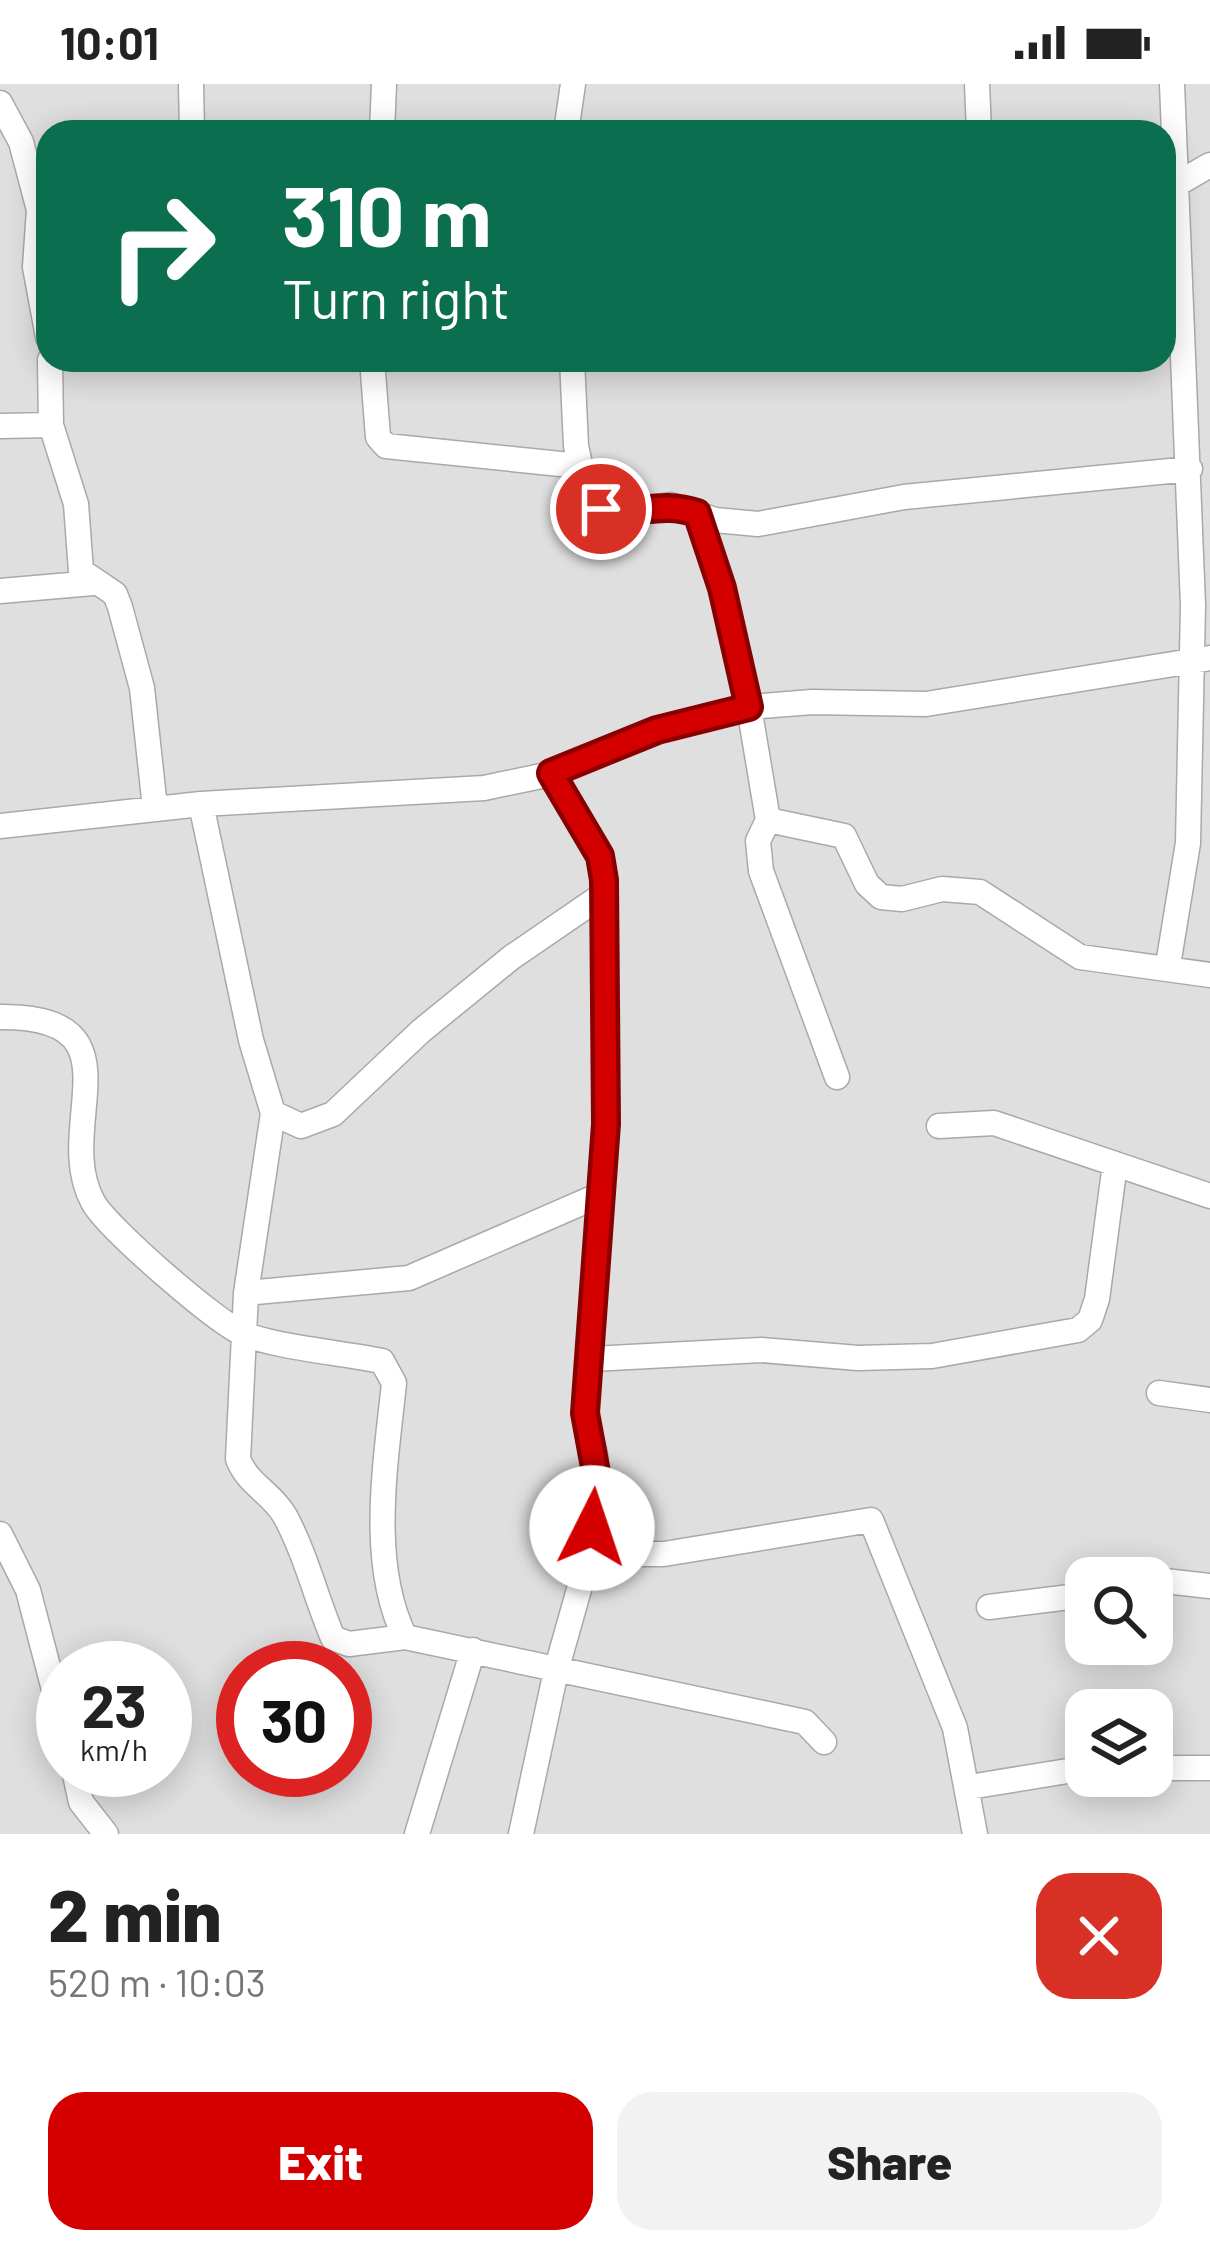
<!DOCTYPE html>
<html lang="en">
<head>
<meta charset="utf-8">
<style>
  body { margin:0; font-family:Barlow,sans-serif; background:#f2f2f2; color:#222; height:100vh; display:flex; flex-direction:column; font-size:45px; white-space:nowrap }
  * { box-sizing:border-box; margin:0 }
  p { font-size:39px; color:#767676 }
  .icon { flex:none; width:66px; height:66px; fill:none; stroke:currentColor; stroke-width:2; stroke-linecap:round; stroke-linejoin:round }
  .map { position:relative; height:1750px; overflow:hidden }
  .details { display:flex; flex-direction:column; background:#fff; flex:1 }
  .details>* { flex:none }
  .top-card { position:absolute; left:36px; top:36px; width:1140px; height:252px; border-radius:36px; box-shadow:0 6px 30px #0003; background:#0b6e4f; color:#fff; overflow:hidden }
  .buttons { position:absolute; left:1065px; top:1473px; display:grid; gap:24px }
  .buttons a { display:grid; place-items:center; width:108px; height:108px; border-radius:24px; background:#fff; box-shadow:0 6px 30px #0003; font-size:60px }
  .speed { position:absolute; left:36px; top:1557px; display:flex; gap:24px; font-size:60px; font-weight:700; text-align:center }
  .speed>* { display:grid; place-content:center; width:156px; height:156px; border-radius:50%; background:#fff; box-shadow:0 6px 30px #0003; line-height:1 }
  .speed small { font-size:30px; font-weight:400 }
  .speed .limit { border:18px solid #d22; background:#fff; color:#111 }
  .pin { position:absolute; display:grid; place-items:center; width:102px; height:102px; color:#fff; margin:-51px; border:6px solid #fff; border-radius:50%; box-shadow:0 3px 12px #0007 }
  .me { position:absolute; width:132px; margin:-66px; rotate:4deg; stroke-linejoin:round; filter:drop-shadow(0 0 9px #0008) }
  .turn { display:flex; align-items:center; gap:42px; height:252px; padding:0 48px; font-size:54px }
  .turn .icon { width:156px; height:156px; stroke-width:2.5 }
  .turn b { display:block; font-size:84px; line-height:102px }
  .round { display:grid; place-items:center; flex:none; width:126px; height:126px; border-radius:36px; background:#f2f2f2 }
  .summary { display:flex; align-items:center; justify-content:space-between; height:204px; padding:0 48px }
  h1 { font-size:72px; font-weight:800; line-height:90px }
  .primary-button { display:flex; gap:24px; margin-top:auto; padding:24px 48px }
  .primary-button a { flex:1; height:138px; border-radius:36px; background:#d40000; color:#fff; font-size:48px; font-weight:800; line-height:138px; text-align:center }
  .primary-button a+a { background:#f2f2f2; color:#222 }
  .status { display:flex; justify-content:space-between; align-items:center; height:84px; padding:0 60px; background:#fff; direction:ltr }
  .status svg { height:33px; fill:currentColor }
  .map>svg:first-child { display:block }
  .residential { fill:#e0dfdf; fill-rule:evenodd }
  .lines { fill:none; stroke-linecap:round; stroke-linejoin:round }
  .minor-casing { stroke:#a9a9a9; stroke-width:27 }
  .minor { stroke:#fff; stroke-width:24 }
  .route-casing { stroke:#8a0000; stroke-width:30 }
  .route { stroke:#d40000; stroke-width:21 }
</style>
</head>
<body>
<div class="status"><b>10:01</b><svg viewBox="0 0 49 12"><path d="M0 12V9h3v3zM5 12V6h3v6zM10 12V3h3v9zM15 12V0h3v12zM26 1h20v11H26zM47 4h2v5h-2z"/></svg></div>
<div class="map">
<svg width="1210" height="1750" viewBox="0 0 1210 1750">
  <rect width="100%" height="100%" fill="#f2efe9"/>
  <!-- residential -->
  <path class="residential" d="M0 0H1210V1750H0ZM48 48H1164V276H48ZM1086 1494H1152V1560H1086ZM63 1584H165V1686H63ZM243 1584H345V1686H243ZM1086 1626H1152V1692H1086Z"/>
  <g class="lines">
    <defs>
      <path id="minor" d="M191 0 192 48
        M977 0 979 48
        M0 19 21 58 39 126 35 183 48 253
        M382 48 384 0
        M566 48 573 0
        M1177 100 1210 81
        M50 276 51 341 76 420 81 487 115 510 120 523 142 604 155 724
        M372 276 378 353 386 362 580 382
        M572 276 576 362 587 412 601 425 618 429 670 421 715 436 758 440 904 413 1190 385
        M0 342 51 341
        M697 429 722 504 749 623 768 736 758 757 761 787 837 993
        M0 507 93 499
        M201 720 251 956 273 1029 246 1209 238 1375C248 1401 272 1409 285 1432 306 1471 316 1514 333 1554L349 1560 405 1553
        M768 736 844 752 867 800 881 813 902 815 942 805 980 808 1080 873 1210 891
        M0 742 201 720 484 704 551 690 657 646 749 623 812 618 926 620 1210 574
        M1168 881 1188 759 1193 521 1172 0
        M0 933C146 932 51 1042 93 1118 106 1143 220 1242 246 1251 288 1265 338 1268 382 1277L394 1299C386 1378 368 1479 405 1553L805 1638 824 1658
        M273 1029 301 1042 333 1030 421 947 512 873 604 810
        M939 1042 994 1039 1210 1112
        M246 1209 409 1194 602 1110
        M592 1275 761 1266 858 1274 932 1272 1078 1246 1090 1236 1097 1215 1115 1080
        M1159 1309 1210 1316
        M0 1450 28 1506 63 1640
        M589 1470H664L871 1436 955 1644 975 1750
        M1152 1501 1165 1497 1210 1502
        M989 1523 1086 1511
        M1152 1684H1210
        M74 1686 81 1718 106 1750
        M969 1703 1086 1684
        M417 1750 473 1566
        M521 1750 556 1587 589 1470 596 1418 595 1371 585 1329 606 1040 604 796 600 772 551 690"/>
    </defs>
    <!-- minor casing -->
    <use href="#minor" class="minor-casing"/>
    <!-- minor -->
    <use href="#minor" class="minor"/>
  </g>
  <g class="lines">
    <defs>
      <path id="route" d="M592 1444 597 1394 585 1329 606 1040 604 796 600 772 551 689 657 646 749 623 722 504 697 429C659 416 634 433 601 425"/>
    </defs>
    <!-- route casing -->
    <use href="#route" class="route-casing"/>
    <!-- route -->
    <use href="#route" class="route"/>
  </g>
</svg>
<div class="buttons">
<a><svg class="icon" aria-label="search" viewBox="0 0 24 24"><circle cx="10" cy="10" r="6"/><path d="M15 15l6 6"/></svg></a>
<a><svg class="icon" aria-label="layers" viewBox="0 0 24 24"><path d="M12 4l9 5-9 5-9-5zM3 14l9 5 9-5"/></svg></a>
</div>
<div class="speed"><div>23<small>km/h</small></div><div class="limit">30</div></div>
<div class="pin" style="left:601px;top:425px;background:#d93025"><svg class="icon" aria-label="arrive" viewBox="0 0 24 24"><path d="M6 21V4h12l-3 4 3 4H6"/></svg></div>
<svg class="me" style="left:592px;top:1444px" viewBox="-20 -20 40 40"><circle r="19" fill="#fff"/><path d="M0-13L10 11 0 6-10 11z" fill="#d40000"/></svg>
<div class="top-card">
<div class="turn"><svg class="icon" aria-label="right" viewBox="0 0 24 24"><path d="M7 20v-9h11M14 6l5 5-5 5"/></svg><div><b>310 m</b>Turn right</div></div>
</div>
</div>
<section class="details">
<div class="summary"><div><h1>2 min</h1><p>520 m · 10:03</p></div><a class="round" style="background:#d93025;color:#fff"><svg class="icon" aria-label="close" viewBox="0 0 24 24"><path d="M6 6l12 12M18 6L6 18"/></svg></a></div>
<div class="primary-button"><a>Exit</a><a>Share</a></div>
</section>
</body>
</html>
